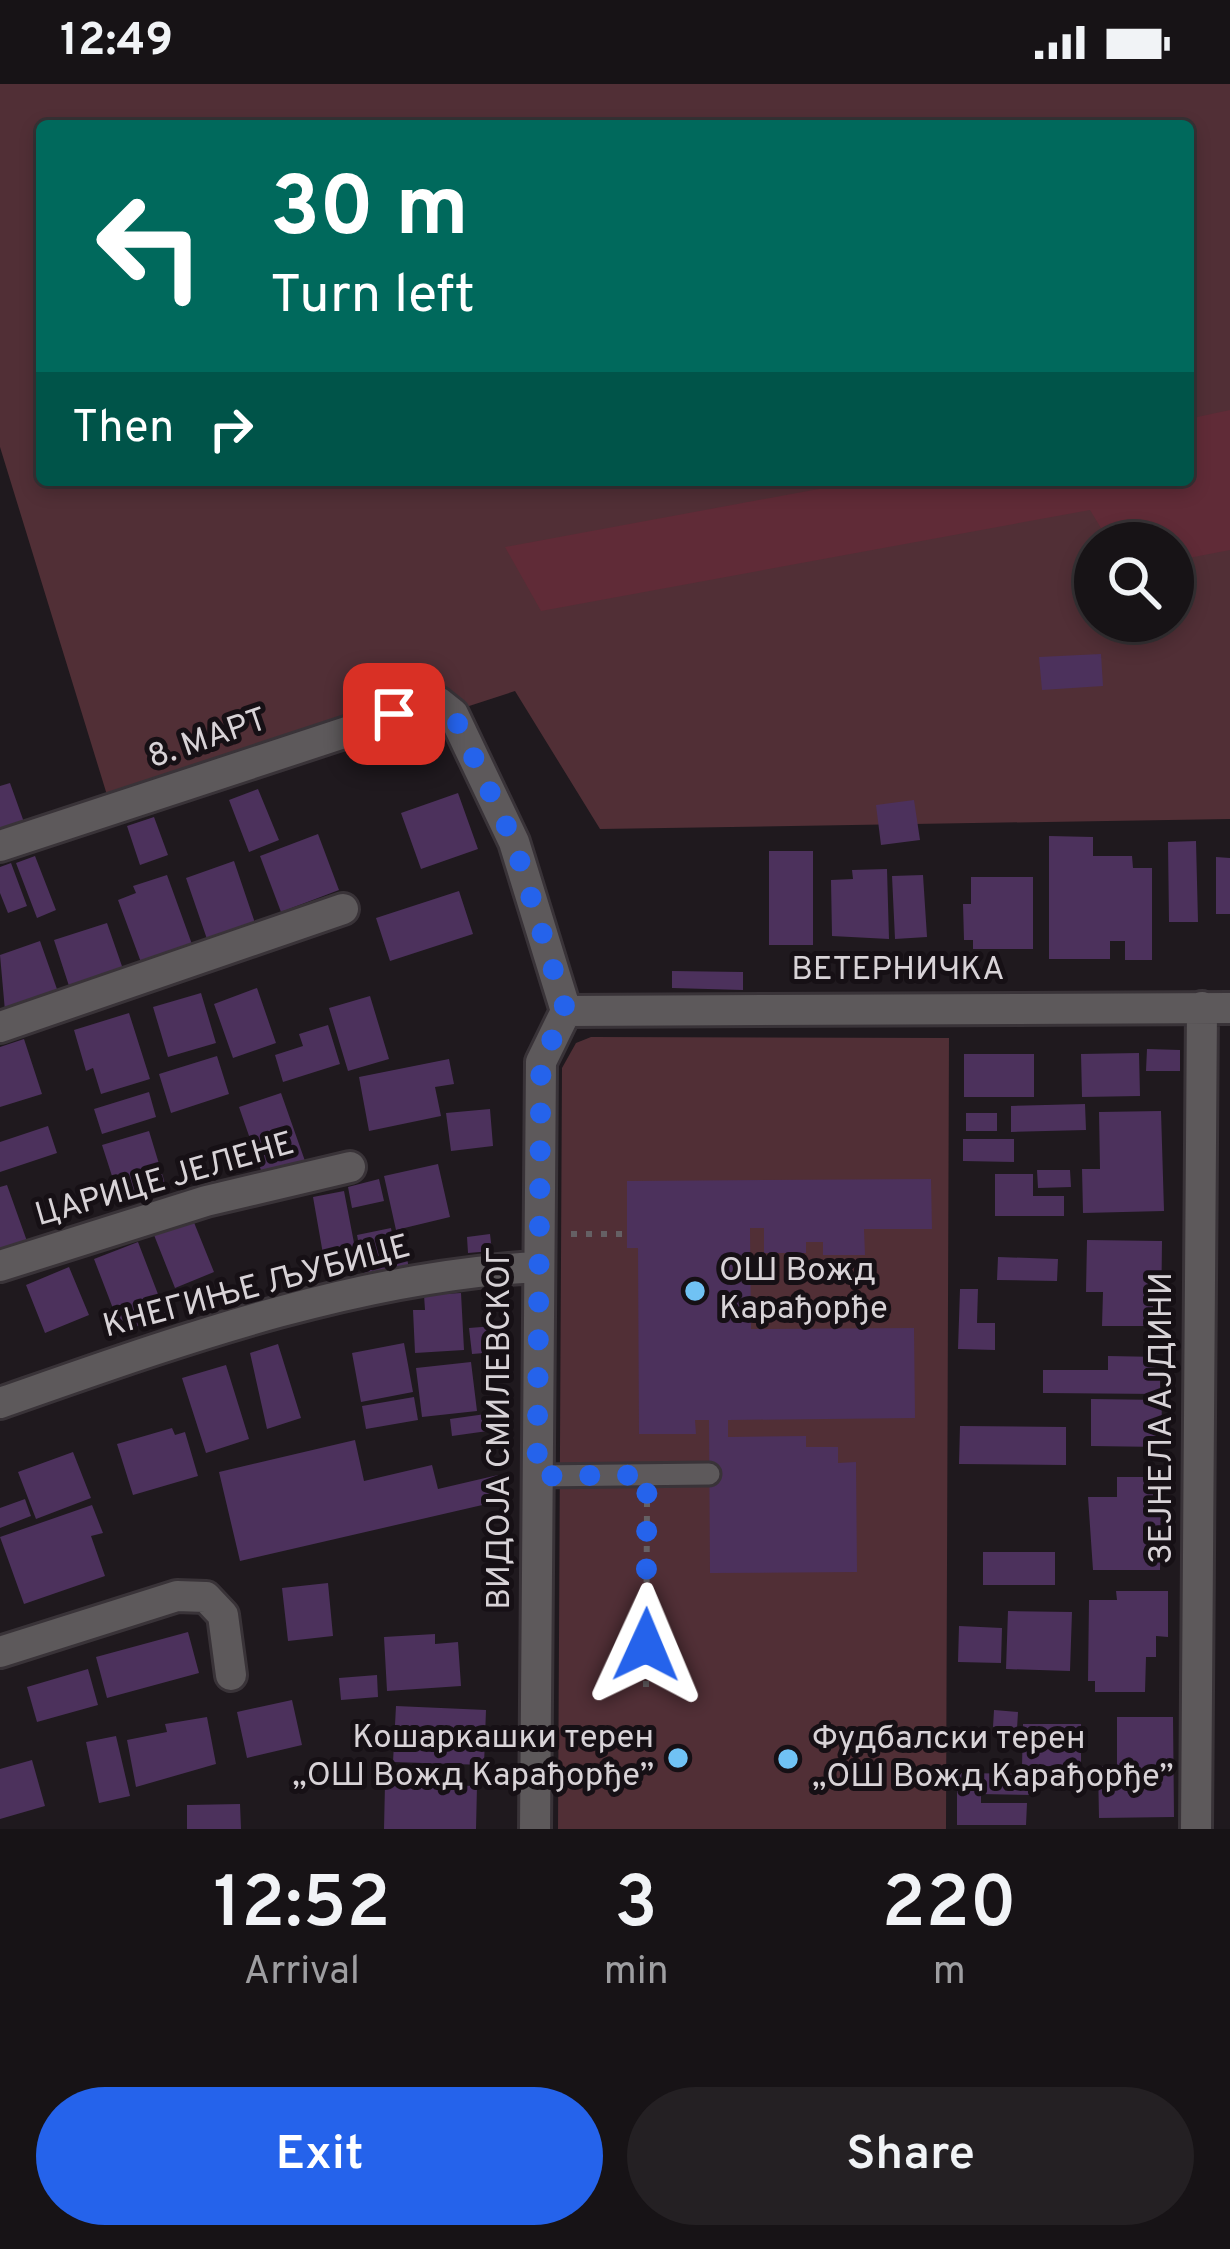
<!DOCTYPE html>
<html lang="en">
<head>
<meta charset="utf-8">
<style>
  body { margin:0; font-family:Overpass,sans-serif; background:#242023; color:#f1f3f6; height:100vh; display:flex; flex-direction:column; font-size:45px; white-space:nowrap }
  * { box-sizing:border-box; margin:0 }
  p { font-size:39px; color:#9e9ea1 }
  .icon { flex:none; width:66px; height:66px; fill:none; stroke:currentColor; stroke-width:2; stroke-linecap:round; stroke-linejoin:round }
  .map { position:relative; height:1745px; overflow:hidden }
  .drawer { display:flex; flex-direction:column; background:#171316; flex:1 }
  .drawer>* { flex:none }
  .guide { position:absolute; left:36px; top:36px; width:1158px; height:366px; border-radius:12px; box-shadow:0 6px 18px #0003,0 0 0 3px #363235; background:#00695c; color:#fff; overflow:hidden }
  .fabs { position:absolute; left:1074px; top:438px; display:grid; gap:24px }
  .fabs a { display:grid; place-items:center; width:120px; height:120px; border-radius:50%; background:#171316; box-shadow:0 6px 18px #0003,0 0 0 3px #363235; font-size:60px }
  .pin { position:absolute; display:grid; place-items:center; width:102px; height:102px; color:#fff; margin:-51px; border-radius:24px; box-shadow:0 6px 18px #0006 }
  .me { position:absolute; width:132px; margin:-66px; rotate:1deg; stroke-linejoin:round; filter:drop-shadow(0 0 9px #0008) }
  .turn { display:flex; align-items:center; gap:42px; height:252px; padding:0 36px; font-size:54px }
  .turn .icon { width:156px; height:156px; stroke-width:2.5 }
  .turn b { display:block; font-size:84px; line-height:102px }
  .then { display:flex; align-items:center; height:114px; padding:0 36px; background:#0003; gap:24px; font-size:45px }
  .eta { display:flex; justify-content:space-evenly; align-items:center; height:204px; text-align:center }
  .eta b { font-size:72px; font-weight:600; line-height:84px }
  .cta { display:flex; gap:24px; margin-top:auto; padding:24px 36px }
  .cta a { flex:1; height:138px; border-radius:72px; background:#2563eb; color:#fff; font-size:48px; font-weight:600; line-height:138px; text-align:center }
  .cta a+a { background:#242023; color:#f1f3f6 }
  .status { display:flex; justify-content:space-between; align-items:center; height:84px; padding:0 60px; background:#171316; direction:ltr }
  .status svg { height:33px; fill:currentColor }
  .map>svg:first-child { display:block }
  .green { fill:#512f36; fill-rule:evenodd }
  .forest { fill:#602b37 }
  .building { fill:#4c315c }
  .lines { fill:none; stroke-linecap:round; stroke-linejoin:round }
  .pedestrian-casing { stroke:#393338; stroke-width:27 }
  .minor-casing { stroke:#393338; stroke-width:36 }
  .path { stroke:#656064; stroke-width:6; stroke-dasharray:6 9; stroke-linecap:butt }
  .pedestrian { stroke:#5d595b; stroke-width:21 }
  .minor { stroke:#5d595b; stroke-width:30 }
  .route { stroke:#2563eb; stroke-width:21; stroke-dasharray:0 37.8 }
  .poi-dot { fill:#70c2f4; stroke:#161015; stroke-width:4.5 }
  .labels { text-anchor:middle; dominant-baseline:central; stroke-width:10; stroke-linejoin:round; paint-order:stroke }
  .street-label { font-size:33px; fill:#d8d3d7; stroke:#161015 }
  .poi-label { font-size:33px; fill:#d8d3d7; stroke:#161015; text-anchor:start }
</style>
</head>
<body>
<div class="status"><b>12:49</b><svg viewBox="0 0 49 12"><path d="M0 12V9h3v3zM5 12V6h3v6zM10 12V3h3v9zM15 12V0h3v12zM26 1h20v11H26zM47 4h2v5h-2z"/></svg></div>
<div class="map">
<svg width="1230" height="1745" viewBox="0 0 1230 1745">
  <rect width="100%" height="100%" fill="#1f191e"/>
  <!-- green -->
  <path class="green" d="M0 0H1230V735L600 745 515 607 115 737 0 363ZM42 42H1188V396H42ZM1095 459H1173V537H1095Z
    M591 953 949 954 946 1745H558L562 984 576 959Z"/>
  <!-- forest -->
  <path class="forest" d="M1230 326V466L1173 477V459H1110L1090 426 541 527 505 463 867 396H1188V335Z"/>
  <!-- building -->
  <path class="building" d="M1101 570 1103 602 1042 606 1039 573Z
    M10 699 25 741 0 750V702Z
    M258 705 279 756 249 768 229 716Z
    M458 709 478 765 421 785 401 729Z
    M914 716 920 756 881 761 876 721Z
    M154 733 168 771 140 781 127 742Z
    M318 750 339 806 281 828 260 772Z
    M1049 752 1093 753V772H1132L1133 784H1152V876H1125V857H1110V875H1049Z
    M1196 757 1198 838H1169L1168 758Z
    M769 767H813V861H769Z
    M35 772 56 826 37 834 16 779Z
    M1216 773 1230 774V830H1216Z
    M234 777 255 839 207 855 186 794Z
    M11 779 27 822 8 829 0 809V783Z
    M887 785 889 855 832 852 831 796 853 795 852 786Z
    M167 791 193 863 142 881 118 816 136 809 133 802Z
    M923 791 927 853 895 855 892 792Z
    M971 793H1033V865H973V856H964L963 820H971Z
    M459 807 473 850 390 877 376 834Z
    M107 839 124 888 70 905 54 856Z
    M40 857 58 908 5 927 0 871Z
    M672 887 743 888V906L672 904Z
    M257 904 276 959 233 974 214 920Z
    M201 909 216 959 168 973 153 923Z
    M370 912 389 975 348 987 329 924Z
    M129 929 150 995 101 1010 93 984 86 987 74 946Z
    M328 941 340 980 283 998 275 971 303 962 299 950Z
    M24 955 42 1010 0 1023V963Z
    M1147 965 1180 966V987H1146Z
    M1139 969 1140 1012 1082 1013 1081 970Z
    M964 970H1034V1013H964Z
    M217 972 229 1010 171 1029 159 990Z
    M449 975 454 1000 435 1003 441 1032 369 1047 359 993Z
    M149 1008 156 1033 102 1050 94 1025Z
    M281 1009 305 1077 263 1092 239 1023Z
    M1085 1020 1086 1046 1011 1048V1022Z
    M490 1025 493 1062 451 1067 446 1029Z
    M1161 1027 1164 1127 1083 1129 1082 1085H1100L1099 1028Z
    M966 1029H997V1047H966Z
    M48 1042 57 1069 0 1088V1058Z
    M149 1047 167 1106 121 1120 102 1061Z
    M963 1055H1014V1078L963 1077Z
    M438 1080 450 1133 396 1146 384 1092Z
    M1037 1086H1070L1071 1103 1038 1104Z
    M995 1090H1033V1112H1064V1132H995Z
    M379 1095 384 1117 352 1124 348 1103Z
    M931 1095 932 1145H864L865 1171H823V1158H806V1169H764V1144H750L751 1245 914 1244 915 1334 728 1336V1353L806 1352V1363H838V1379L856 1378 857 1488 710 1489 709 1336H695L696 1350H639L638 1164H627V1097Z
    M7 1101 28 1160 0 1169V1103Z
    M344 1107 355 1164 323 1170 313 1113Z
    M193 1136 214 1188 175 1204 154 1151Z
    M391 1144 394 1162 404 1160 410 1189 366 1197 357 1151Z
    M490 1150 492 1167 468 1169 467 1153Z
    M1087 1156 1162 1157 1161 1242H1102L1103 1208H1086Z
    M138 1158 166 1231 122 1248 94 1175Z
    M998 1173 1058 1175 1057 1197 997 1196Z
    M69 1183 89 1231 45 1249 26 1201Z
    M960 1205H978L977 1239H995V1266L958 1265Z
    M461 1209 464 1266 415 1269 413 1226H425L424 1211Z
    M507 1241 509 1267 472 1270 469 1244Z
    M404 1259 413 1308 361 1318 352 1269Z
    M278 1260 301 1334 267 1345 250 1269Z
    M1108 1272 1160 1273V1310L1043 1309V1286H1108Z
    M471 1278 477 1327 422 1333 416 1284Z
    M226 1281 249 1355 206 1369 182 1294Z
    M414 1313 418 1336 366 1345 362 1322Z
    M1091 1315 1162 1316 1161 1363 1091 1362Z
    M500 1328 502 1345 452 1352 450 1335Z
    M960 1342 1066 1343V1381L959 1380Z
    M172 1344 175 1351 185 1348 198 1392 133 1411 117 1360Z
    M355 1356 364 1397 432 1381 438 1405 498 1391 504 1416 240 1477 219 1388Z
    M73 1368 91 1414 36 1435 18 1388Z
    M1117 1393H1161L1160 1486H1093L1088 1413H1117Z
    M25 1415 31 1432 0 1444V1424Z
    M92 1421 103 1449 91 1452 105 1492 24 1520 0 1453Z
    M983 1468H1055V1501H983Z
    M328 1499 333 1552 288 1557 282 1504Z
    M1116 1507H1168V1553L1156 1552V1573H1146L1145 1608H1095V1597H1088L1089 1516H1117Z
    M1008 1527 1072 1528 1070 1587 1006 1585Z
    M959 1542 1002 1544 1001 1579 958 1578Z
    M188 1548 199 1589 107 1614 96 1573Z
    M435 1550V1560L458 1558 461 1602 387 1607 384 1553Z
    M88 1585 98 1621 37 1638 27 1603Z
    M377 1591 378 1613 341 1616 339 1594Z
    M292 1616 302 1661 247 1674 237 1628Z
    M396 1622 486 1626 484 1681 393 1678Z
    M994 1626 1018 1628 1017 1645 993 1643Z
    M207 1633 216 1680 136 1703 127 1656 167 1648 165 1640Z
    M1117 1633H1173L1174 1733 1099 1734 1098 1682H1117Z
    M1023 1640H1081V1682H1022Z
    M116 1652 130 1712 99 1719 86 1658Z
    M32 1676 45 1722 0 1735V1685Z
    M957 1689 1034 1690V1711L981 1710V1719H1027L1026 1741H957Z
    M385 1700 477 1702 476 1745H384Z
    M240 1720 241 1745H187V1721Z"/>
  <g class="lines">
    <defs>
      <path id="pedestrian" d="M537 1392 709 1390"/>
      <path id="minor" d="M0 762 438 618 453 630 514 758 566 927
        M566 927 1230 924
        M0 943 343 825
        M0 1182 206 1117 350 1083
        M0 1319C172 1259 354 1192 538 1183
        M0 1568 177 1512 206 1513 223 1531 231 1591
        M535 1745 541 978 566 927
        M1196 1745 1202 923"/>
    </defs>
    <!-- pedestrian casing -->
    <use href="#pedestrian" class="pedestrian-casing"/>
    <!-- minor casing -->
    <use href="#minor" class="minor-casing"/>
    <!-- path -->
    <path class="path" d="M571 1150H627
      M646 1603 647 1418"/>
    <!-- pedestrian -->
    <use href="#pedestrian" class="pedestrian"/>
    <!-- minor -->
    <use href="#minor" class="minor"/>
  </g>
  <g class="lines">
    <!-- route -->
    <path class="route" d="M394 630 439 618 453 630 514 758 566 927 541 978 537 1392 647 1391 646 1561"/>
  </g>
  <!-- markers -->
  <g class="poi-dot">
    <circle cx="695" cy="1207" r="12"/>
    <circle cx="678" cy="1674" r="12"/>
    <circle cx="788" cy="1675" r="12"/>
  </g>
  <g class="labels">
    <!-- street labels -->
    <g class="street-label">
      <text transform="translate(208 656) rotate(-19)">8. МАРТ</text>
      <text x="898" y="887">ВЕТЕРНИЧКА</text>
      <text transform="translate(165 1097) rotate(-16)">ЦАРИЦЕ ЈЕЛЕНЕ</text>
      <text transform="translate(257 1204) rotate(-15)">КНЕГИЊЕ ЉУБИЦЕ</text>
      <text transform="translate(1163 1334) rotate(-90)">ЗЕЈНЕЛА АЈДИНИ</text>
      <text transform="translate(501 1344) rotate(-90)">ВИДОЈА СМИЛЕВСКОГ</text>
    </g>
    <!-- poi labels -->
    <g class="poi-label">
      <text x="719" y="1188">ОШ Вожд<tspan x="719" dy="38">Карађорђе</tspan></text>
      <text x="654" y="1655" text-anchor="end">Кошаркашки терен<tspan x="654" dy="38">„ОШ Вожд Карађорђе”</tspan></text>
      <text x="812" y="1656">Фудбалски терен<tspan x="812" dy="38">„ОШ Вожд Карађорђе”</tspan></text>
    </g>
  </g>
</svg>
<div class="fabs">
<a><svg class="icon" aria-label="search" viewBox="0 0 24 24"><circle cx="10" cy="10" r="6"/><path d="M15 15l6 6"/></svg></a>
</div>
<div class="pin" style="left:394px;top:630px;background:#d93025"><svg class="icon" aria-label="arrive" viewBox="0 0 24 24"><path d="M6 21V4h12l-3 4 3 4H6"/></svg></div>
<svg class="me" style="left:646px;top:1561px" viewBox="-20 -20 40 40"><path d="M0-17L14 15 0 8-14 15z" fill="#2563eb" stroke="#fff" stroke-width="4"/></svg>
<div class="guide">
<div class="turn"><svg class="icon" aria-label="left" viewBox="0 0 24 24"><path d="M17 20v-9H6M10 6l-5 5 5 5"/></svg><div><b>30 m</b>Turn left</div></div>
<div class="then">Then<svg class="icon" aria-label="right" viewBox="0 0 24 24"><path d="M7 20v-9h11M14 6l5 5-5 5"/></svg></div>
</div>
</div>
<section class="drawer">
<div class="eta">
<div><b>12:52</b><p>Arrival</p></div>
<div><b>3</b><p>min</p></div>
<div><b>220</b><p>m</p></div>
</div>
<div class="cta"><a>Exit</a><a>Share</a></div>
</section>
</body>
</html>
